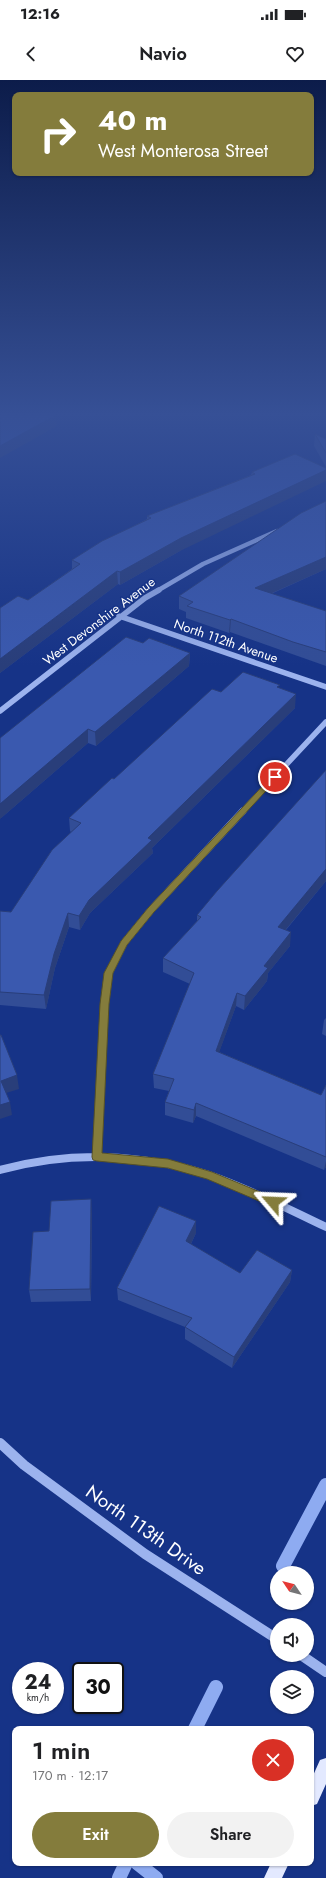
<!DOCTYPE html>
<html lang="en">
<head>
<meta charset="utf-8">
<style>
  body { margin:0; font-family:Jost,sans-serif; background:#f2f2f2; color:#202124; height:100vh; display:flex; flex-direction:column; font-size:15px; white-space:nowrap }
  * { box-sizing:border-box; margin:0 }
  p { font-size:13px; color:#757577 }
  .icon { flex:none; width:22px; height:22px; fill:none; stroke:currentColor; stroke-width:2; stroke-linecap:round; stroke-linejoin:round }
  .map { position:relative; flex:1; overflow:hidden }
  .panel { position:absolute; left:12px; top:1646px; width:302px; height:140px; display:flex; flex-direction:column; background:#fff; border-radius:8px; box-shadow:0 1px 3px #0004 }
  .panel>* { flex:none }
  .banner { position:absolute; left:12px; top:12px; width:302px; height:84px; border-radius:8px; box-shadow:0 1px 3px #0004; background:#847c3c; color:#fff; overflow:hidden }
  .needle { width:26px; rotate:305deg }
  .fabs { position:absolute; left:270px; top:1486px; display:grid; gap:8px }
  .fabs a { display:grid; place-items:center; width:44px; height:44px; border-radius:50%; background:#fff; box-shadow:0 1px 3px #0004; font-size:20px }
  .speed { position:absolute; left:12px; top:1582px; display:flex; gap:8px; font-size:20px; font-weight:700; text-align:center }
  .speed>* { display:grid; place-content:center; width:52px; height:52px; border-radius:50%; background:#fff; box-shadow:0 1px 3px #0004; line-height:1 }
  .speed small { font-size:10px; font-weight:400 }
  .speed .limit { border:2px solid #111; border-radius:6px; background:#fff; color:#111 }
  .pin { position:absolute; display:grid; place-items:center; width:34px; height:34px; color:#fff; margin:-17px; border:2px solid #fff; border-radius:50%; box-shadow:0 1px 4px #0007 }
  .me { position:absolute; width:44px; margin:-22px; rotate:296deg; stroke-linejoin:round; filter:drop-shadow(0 0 3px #0008) }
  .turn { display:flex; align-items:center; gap:14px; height:84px; padding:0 20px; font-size:18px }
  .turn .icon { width:52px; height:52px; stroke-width:2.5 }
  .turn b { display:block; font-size:28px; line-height:34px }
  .round { display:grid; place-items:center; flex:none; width:42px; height:42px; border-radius:21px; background:#f2f2f2 }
  .summary { display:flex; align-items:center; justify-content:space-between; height:68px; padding:0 20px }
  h1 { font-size:24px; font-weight:600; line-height:30px }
  .action { display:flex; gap:8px; margin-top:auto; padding:8px 20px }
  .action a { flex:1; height:46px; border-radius:24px; background:#847c3c; color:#fff; font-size:16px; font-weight:600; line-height:46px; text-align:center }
  .action a+a { background:#f2f2f2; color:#202124 }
  .status { display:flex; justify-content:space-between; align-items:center; height:28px; padding:0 20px; background:#fff; direction:ltr }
  .status svg { height:11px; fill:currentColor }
  header { display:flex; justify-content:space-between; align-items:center; height:52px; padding:0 20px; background:#fff; font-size:18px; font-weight:600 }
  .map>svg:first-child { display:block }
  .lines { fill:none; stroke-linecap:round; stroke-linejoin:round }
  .stream { stroke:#8eabf1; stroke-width:14 }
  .minor-far4 { stroke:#9cb3ee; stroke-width:4.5 }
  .minor-far3 { stroke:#9cb3ee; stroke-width:5.5 }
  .minor-far2 { stroke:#9cb3ee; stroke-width:7 }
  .minor-far1 { stroke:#9cb3ee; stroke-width:8 }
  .minor { stroke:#9cb3ee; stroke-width:10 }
  .major { fill:#e3e9ff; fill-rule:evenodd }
  .wall { fill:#324d96 }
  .shaded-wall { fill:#293e7a }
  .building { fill:#3a59af; stroke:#293e7a }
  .route { fill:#847c3c; stroke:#565127 }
  .labels { text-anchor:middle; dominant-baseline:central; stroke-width:3; stroke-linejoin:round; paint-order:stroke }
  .far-street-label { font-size:13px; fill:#fff; stroke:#163387 }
  .near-street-label { font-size:19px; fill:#fff; stroke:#163387 }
</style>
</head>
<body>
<div class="status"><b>12:16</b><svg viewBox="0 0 49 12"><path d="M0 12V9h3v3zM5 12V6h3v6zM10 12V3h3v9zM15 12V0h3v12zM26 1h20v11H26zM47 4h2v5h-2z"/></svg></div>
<header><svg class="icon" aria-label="back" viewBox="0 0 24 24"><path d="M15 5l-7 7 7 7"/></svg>Navio<svg class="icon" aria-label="heart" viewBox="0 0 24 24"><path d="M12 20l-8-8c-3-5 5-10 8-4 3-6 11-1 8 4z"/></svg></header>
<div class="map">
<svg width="326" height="1798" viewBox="0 0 326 1798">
  <rect width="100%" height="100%" fill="#163387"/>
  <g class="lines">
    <!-- stream -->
    <path class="stream" d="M283 1486 326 1405
      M195 1649 216 1607
      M137 1783 156 1798
      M119 1798 126 1783"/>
    <!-- minor-far4 -->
    <path class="minor-far4" d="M157 511 203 484 277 451"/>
    <!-- minor-far3 -->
    <path class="minor-far3" d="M119 536 326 607
      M0 631 145 518 159 510
      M242 732 326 642"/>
    <!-- minor-far2 -->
    <path class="minor-far2" d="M100 1010 105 924 109 893 124 863 151 830 243 731"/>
    <!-- minor-far1 -->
    <path class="minor-far1" d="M97 1077 101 1009
      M0 1090C68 1071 142 1073 209 1095 250 1109 288 1129 326 1147"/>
    <!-- minor -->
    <path class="minor" d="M0 1363 24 1385 145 1474 277 1559
      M301 1575 326 1592"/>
    <!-- major -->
    <path class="major" d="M326 1678V1704L317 1724 311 1726V1700L320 1680Z
      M271 1783H289L282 1798H264Z"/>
  </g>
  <!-- wall -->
  <path class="wall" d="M315 354 326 359V387L314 366Z
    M295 374 180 471 120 505 118 504 0 593V528L28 520 72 489V480L147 439V436L251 395 252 392Z
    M326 421V489L271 514 326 531V586L292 574 230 552 229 553 186 538V532L179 529V516Z
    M143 563 190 573 189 586 96 666 88 663 0 739Z
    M279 608 295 628 152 768 153 773 90 833 80 850 69 847 55 888 46 929 0 925V831L11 832 71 752 70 751 69 738 114 699 221 612Z
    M326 801 286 850 290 866 268 893 267 901 244 930 236 926 219 972 321 1015 326 1005V1087L324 1090 196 1036 193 1043 165 1035V1022L169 1011 154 1008 153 994 190 904 163 892V878L197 841V835Z
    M326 938V956L322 954 324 940Z
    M92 1132 91 1221 31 1222 29 1210 49 1151Z
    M196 1153 191 1164 240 1193 292 1190 290 1202 232 1288 185 1259V1247L118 1220 117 1208Z"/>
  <!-- shaded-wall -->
  <path class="shaded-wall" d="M56 335 57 346 0 378V366Z
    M326 390V401L180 471 120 505V492L181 458Z
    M326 477V489L254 521 255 508Z
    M117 491 118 504 0 593V579Z
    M231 539 230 552 229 553 230 540Z
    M190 573 189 586 96 666 95 652Z
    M296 614 295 628 152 768 153 773 90 833 80 850 79 836 89 820 148 758Z
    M88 649V663L0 739V724Z
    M326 789V801L277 860 278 847Z
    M68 833 69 847 55 888 46 929 44 915 54 874Z
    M291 852 290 866 268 893 267 901 244 930 245 916 264 886Z
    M237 913 236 926 215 984 216 971Z
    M17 995 19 1009 3 1014 1 1001Z
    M10 1022 12 1035 0 1039V1025Z
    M196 1023V1036L193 1043 194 1030Z
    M326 1081V1087L324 1090Z
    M91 1119 92 1132 91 1221 90 1209Z
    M196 1141V1153L186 1174V1161Z
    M292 1190 290 1202 232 1288 234 1277Z"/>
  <!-- building -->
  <path class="building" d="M0 334H55L56 335 0 366Z
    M315 354 326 359V373Z
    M295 374 326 388V390L181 458 120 492 117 491 0 579V528L18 516 28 520 80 484 72 480 102 461 151 438 147 436 255 394 252 392Z
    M326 421V477L255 508 326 531V572L293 562 231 539 230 540 187 526 193 522 179 516 301 433Z
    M126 557 143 563 149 558 190 573 95 652 88 649 0 724V658Z
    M243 592 280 605 277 607 296 614 148 758 152 760 89 820 79 836 68 833 54 874 44 915 0 912V831L11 832 52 770 81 743 69 738 112 698 114 699 212 609 221 612Z
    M326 690V789L278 847 291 852 264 886 268 888 245 916 237 913 216 971 321 1015 326 1005V1077L196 1023 194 1030 165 1022 174 999 153 994 194 893 163 878 201 837 197 835 217 811Z
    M0 955H1L17 995 1 1001 10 1022 0 1025Z
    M91 1119 90 1209 29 1210 33 1152 49 1151 51 1121Z
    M159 1126 196 1141 186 1161 240 1193 257 1170 292 1190 234 1277 185 1247 192 1238 117 1208Z"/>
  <!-- sky -->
  <linearGradient id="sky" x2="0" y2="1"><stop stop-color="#0c1c4a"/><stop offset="0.57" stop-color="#365096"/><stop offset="1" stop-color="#365096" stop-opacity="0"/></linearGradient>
  <rect width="326" height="586" fill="url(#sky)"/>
  <!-- route -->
  <path class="route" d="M275 695 277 696V699L154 832 127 865 113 893 109 924 102 1073 168 1079 212 1092 277 1119 279 1122 277 1125 273 1127 207 1099 168 1088 97 1081 93 1080 92 1077 100 924 104 893 121 861 148 828 272 696Z"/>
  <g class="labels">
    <!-- far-street labels -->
    <g class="far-street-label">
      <text transform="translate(99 541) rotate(-37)">West Devonshire Avenue</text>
      <text transform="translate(226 561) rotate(19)">North 112th Avenue</text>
    </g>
    <!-- near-street labels -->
    <g class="near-street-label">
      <text transform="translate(146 1450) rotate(35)">North 113th Drive</text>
    </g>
  </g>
</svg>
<div class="fabs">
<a><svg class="needle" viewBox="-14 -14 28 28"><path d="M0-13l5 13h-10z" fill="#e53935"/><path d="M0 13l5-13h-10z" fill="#757577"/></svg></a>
<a><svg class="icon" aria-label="sound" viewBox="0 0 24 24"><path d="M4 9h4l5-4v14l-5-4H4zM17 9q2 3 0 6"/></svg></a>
<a><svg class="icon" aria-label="layers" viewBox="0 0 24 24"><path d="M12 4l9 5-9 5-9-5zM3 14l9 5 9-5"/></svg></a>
</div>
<div class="speed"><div>24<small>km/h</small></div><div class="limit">30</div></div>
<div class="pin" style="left:275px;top:697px;background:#d93025"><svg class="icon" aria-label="arrive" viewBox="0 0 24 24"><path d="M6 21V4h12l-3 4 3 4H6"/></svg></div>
<svg class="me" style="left:273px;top:1122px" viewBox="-20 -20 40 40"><path d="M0-17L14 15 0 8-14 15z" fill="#847c3c" stroke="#fff" stroke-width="4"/></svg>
<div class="banner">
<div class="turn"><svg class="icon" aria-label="right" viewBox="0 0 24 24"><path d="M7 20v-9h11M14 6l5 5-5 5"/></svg><div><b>40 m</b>West Monterosa Street</div></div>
</div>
<section class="panel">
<div class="summary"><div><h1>1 min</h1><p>170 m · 12:17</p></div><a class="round" style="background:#d93025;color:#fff"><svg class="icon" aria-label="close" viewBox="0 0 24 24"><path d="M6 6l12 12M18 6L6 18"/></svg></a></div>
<div class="action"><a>Exit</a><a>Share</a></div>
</section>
</div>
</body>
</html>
